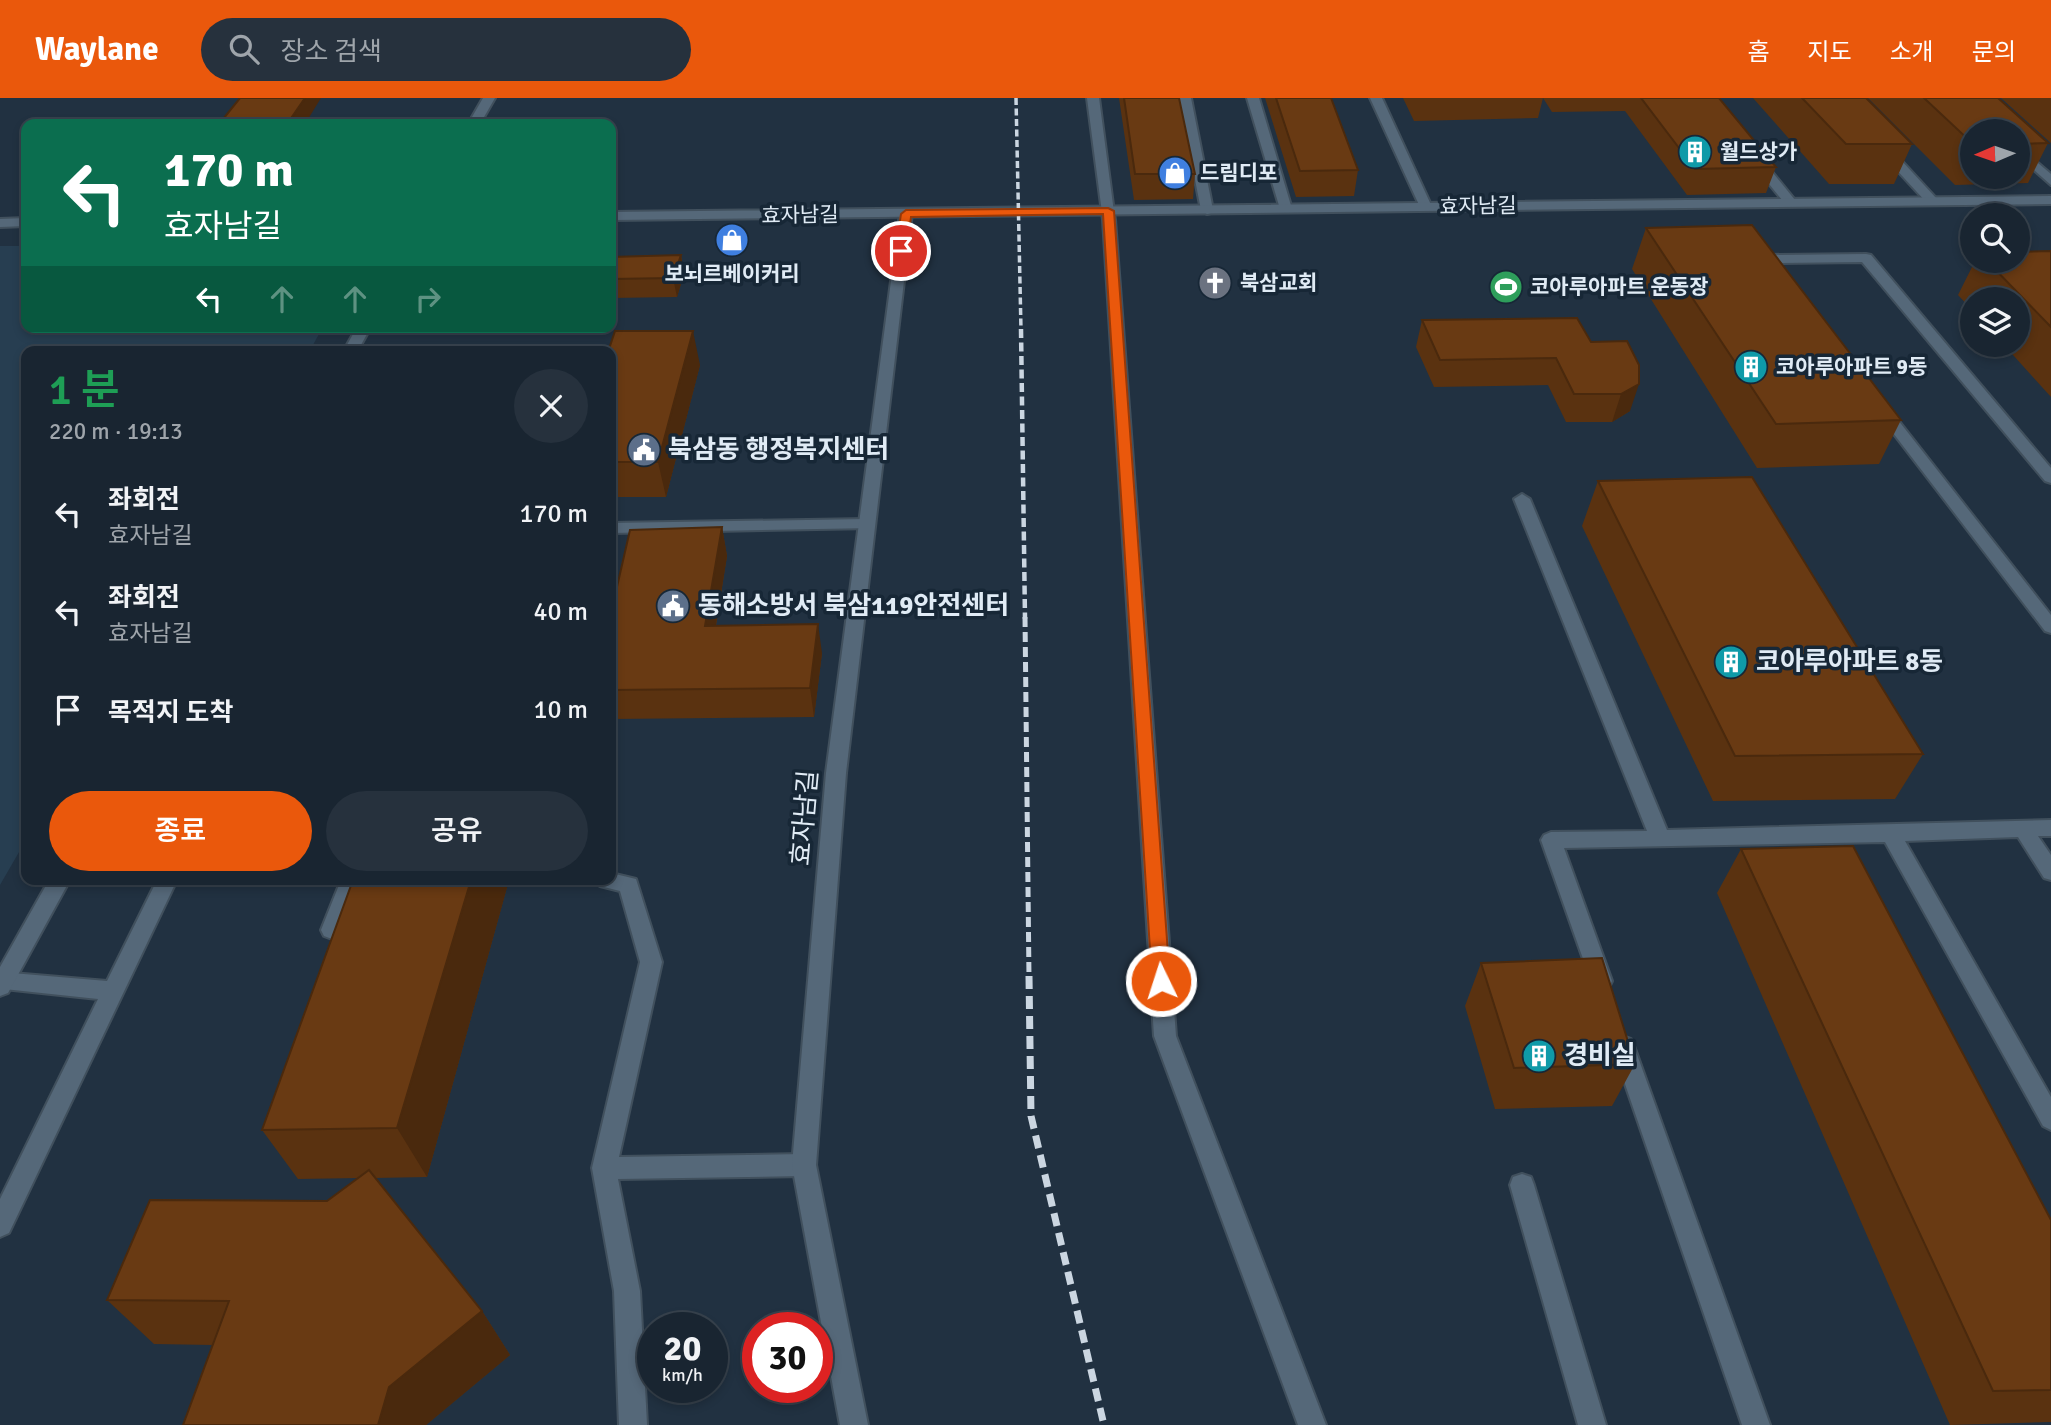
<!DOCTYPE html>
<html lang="ko">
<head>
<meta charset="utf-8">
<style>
  body { margin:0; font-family:Signika,"Noto Sans KR",sans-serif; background:#26313d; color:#f1f3f6; height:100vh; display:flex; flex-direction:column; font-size:26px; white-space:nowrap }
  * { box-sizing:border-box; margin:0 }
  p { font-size:23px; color:#9fa5ab }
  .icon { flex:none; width:38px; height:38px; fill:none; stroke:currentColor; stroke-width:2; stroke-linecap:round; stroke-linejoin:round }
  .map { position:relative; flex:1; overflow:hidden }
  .sheet { position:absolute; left:21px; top:248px; width:595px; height:539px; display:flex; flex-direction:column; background:#192531; border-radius:14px; box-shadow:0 4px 10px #0003,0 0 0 2px #37424d }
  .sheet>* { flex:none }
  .hud { position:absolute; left:21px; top:21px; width:595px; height:214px; border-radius:14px; box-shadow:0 4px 10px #0003,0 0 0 2px #37424d; background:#0b6e4f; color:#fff; overflow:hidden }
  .needle { width:46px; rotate:268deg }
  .buttons { position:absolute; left:1960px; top:21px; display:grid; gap:14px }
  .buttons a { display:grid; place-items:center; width:70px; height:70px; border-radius:50%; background:#192531; box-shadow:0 4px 10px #0003,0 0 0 2px #37424d; font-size:35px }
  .speed { position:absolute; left:637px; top:1214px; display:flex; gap:14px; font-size:35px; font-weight:700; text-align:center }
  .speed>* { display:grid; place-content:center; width:91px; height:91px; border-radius:50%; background:#192531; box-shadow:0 4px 10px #0003,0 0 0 2px #37424d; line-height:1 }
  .speed small { font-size:18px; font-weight:400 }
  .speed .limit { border:10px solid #d22; background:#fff; color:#111 }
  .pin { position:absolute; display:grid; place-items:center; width:60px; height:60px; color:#fff; margin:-30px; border:4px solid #fff; border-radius:50%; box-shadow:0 2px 7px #0007 }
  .me { position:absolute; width:77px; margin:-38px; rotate:356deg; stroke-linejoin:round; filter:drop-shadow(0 0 5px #0008) }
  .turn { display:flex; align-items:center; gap:24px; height:147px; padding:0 28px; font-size:32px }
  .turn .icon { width:91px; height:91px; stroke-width:2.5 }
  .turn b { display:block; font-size:49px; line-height:60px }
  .lanes { display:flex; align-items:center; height:66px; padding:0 28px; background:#0003; justify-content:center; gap:35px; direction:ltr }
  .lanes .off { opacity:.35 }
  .round { display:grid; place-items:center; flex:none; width:74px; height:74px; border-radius:37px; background:#26313d }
  .summary { display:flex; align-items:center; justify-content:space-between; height:119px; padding:0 28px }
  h1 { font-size:42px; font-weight:600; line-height:52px; color:#1e9e55 }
  .button { display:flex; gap:14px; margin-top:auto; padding:14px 28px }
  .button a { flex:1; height:80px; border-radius:42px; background:#ea580c; color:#fff; font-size:28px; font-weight:600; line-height:80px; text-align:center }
  .button a+a { background:#26313d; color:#f1f3f6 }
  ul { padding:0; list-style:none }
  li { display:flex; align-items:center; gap:21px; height:98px; padding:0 28px }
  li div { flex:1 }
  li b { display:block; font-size:26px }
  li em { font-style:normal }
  header { display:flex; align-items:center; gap:42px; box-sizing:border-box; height:98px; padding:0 35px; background:#ea580c; color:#fff }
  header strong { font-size:33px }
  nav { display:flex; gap:38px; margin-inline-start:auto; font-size:24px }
  .search { width:490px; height:63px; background:#26313d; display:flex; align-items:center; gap:18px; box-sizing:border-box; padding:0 24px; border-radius:38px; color:#9fa5ab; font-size:26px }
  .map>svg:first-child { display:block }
  .built { fill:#273e51 }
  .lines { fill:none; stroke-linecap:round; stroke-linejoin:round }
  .service-casing { stroke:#41505d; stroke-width:4 }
  .minor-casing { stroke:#41505d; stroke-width:4 }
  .tertiary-casing { stroke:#41505d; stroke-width:4 }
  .service { fill:#556879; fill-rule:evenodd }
  .minor { fill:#556879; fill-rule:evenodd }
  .tertiary { fill:#556879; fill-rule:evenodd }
  .rail-far3 { stroke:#cbd6e1; stroke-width:3.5; stroke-dasharray:7 3.5; stroke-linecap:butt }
  .rail-far2 { stroke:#cbd6e1; stroke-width:4.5; stroke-dasharray:9 4.5; stroke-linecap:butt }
  .rail-far1 { stroke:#cbd6e1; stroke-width:5; stroke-dasharray:10 5; stroke-linecap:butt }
  .rail { stroke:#cbd6e1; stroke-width:7; stroke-dasharray:13 7; stroke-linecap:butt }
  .wall { fill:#5a3210; fill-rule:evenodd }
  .shaded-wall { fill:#4a290d }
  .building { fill:#693a13; stroke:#4a290d; stroke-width:2 }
  .route { fill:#ea580c; stroke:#983908; stroke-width:2 }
  .labels { text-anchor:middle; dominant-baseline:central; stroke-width:7; stroke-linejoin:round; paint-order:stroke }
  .far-poi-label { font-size:21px; font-weight:bold; fill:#e0ebf5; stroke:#172736; text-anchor:start }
  .far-street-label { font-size:21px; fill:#e0ebf5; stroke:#172736 }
  .poi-label { font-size:26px; font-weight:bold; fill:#e0ebf5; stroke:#172736; text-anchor:start }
  .street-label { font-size:26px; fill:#e0ebf5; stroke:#172736 }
</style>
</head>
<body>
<header>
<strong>Waylane</strong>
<div class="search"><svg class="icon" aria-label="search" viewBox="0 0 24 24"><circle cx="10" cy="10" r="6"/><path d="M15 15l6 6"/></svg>장소 검색</div>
<nav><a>홈</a><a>지도</a><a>소개</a><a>문의</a></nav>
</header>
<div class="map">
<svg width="2051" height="1327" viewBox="0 0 2051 1327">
  <rect width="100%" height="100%" fill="#213141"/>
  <!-- built -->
  <path class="built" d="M0 148H26V229H323L309 254H26V742L0 787Z"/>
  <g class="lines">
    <defs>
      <path id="service" d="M1179 0H1191L1213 112 1211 115 1207 116 1201 112Z
        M1247 0H1259L1292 111 1290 114H1282L1280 111Z
        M2018 48 2051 76V87L2018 58Z
        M1881 49H1889L1936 100V106H1928L1881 55Z
        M1866 156 1871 157 2051 370V385L2045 383 1862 164 1776 165 1781 172 1774 176 1769 175 1759 161 1766 157Z
        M1882 306 1887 308 2051 517V535L2045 533 1877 314 1874 311Z
        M1522 396 1530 401 1667 732 2051 722V738H2038L2051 757V782L2044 780 2018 739 1905 743 2051 999V1032L2043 1028 1885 744 1564 750 1612 883 1609 889 1601 892 1593 889 1541 742 1544 737 1551 734 1647 733 1514 401Z
        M867 421 875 426 873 430 611 435V425Z
        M611 775 636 781 662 864 619 1059 804 1056 813 1059 816 1067 813 1075 804 1078 618 1081 640 1193 647 1327H619L614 1193 592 1070 640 864 620 793 600 788 597 782H611Z
        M157 782H177L9 1135 0 1139V1101L98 901 4 891 0 890V874L107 883Z
        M341 782H361L343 832 340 838 332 841 324 838 321 832Z
        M1623 938 1631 941 1634 948 1770 1327H1742L1612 948 1615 941Z
        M1522 1076 1531 1079 1534 1087 1606 1327H1578L1510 1087 1513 1079Z"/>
      <path id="minor" d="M483 0H495L480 26H468Z
        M1087 0H1099L1115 122 1176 938 1326 1327H1298L1154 938 1103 122Z
        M1370 0H1382L1432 109 1430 112H1422L1420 109Z
        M1756 58 1760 59 1795 102V108H1787L1752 65V59Z
        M906 111 912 115 846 675 816 1067 868 1327H840L792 1067 826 675 900 115Z
        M357 229H371L357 254H343Z
        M49 782H70L8 895 0 898V869Z"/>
      <path id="tertiary" d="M2051 98V106L611 122V114Z
        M26 120V128L0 129V121Z"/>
    </defs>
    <!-- service casing -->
    <use href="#service" class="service-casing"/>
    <!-- minor casing -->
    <use href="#minor" class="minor-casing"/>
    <!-- tertiary casing -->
    <use href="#tertiary" class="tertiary-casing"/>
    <!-- service -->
    <use href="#service" class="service"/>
    <!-- minor -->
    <use href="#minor" class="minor"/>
    <!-- tertiary -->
    <use href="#tertiary" class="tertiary"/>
    <!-- rail-far3 -->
    <path class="rail-far3" d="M1016 0 1021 232"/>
    <!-- rail-far2 -->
    <path class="rail-far2" d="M1021 231 1025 521"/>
    <!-- rail-far1 -->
    <path class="rail-far1" d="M1025 519 1029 880"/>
    <!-- rail -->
    <path class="rail" d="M1029 878 1031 1018 1104 1327"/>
  </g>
  <!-- wall -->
  <path class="wall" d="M1119 0H1179L1195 76 1193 101 1134 102Z
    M1265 0H1331L1358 72 1354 98 1296 99Z
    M1403 0H1543L1538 20 1414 23Z
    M1543 0H1719L1776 69 1766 95 1687 97 1625 13 1552 14Z
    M1753 0H1866L1912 46 1894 86H1829Z
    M1868 0H1998L2048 45 2028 85 1955 87ZM1972 33H2018V79H1972Z
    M2001 0H2051V45Z
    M1646 130 1901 322 1879 366 1757 370 1632 171Z
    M2051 153V299L2004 247H2018V201H1972V212L1958 197 1975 163H2018Z
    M681 157 684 176 677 199 611 200V159Z
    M1422 222 1591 244 1627 243 1630 313 1612 324H1566L1548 287 1434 289 1416 249Z
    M611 254 700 267 666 399H611Z
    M1598 383 1923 656 1895 701 1713 703 1582 428Z
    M722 429 727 458 716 528 822 555 814 619 611 621V515Z
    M1741 751 2051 1122V1324L1950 1327 1717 795Z
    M353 782H509L427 1079 375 1080 482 1213 510 1257 426 1327H183L213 1247 154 1246 107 1202 327 1103 359 1080 298 1081 262 1032Z
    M1481 865 1635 966 1612 1008 1495 1011 1465 908Z"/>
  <!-- shaded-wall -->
  <path class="shaded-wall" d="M305 0H321L305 26H287Z
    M681 157 684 176 677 199 673 180Z
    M693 233 700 267 666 399 658 364Z
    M1639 286 1630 313 1612 324 1621 296Z
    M722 429 727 458 711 557 705 528Z
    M818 526 822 555 814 619 810 590Z
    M471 782H509L427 1079 397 1030Z
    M482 1213 510 1257 426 1327H378L389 1289Z"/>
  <!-- building -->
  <path class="building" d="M240 0H305L287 26H219Z
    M1124 0H1179L1195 76H1135Z
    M1276 0H1331L1358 72 1300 73Z
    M1641 0H1719L1776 69 1695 71Z
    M1802 0H1866L1912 46H1846Z
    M1924 0H1998L2048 45 2018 46V33H1972V45Z
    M1752 127 1901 322 1776 326 1646 130Z
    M2051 153V229L1987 163H2018V154Z
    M681 157 673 180 611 181V159Z
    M1577 220 1591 244 1627 243 1639 267V286L1621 296H1574L1556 260 1440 262 1422 222Z
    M615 233H693L658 364H611V254H608Z
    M1752 379 1923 656 1735 658 1598 383Z
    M722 429 705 528 818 526 810 590 611 592V515L630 432Z
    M1853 748 2051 1122V1292L1993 1293 1741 751Z
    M353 782H471L397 1030 262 1032Z
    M1602 860 1635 966 1514 970 1481 865Z
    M369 1072 482 1213 389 1289 378 1327H183L229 1203 107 1202 150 1102 327 1103Z"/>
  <!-- route -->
  <path class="route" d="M1108 110 1114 113 1170 883 1167 888 1161 890 1154 888 1152 883 1103 116 911 119 906 153 901 156 895 153 901 116 906 112Z"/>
  <!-- icons -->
  <defs>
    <symbol id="building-disc" viewBox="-11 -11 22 22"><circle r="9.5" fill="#0f9aa8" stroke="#172736"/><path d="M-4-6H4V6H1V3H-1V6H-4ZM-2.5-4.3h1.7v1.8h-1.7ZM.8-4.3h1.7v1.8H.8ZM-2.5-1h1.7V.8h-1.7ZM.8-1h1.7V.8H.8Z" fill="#fff"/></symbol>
    <symbol id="shop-disc" viewBox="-11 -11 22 22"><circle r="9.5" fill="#3f7fe0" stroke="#172736"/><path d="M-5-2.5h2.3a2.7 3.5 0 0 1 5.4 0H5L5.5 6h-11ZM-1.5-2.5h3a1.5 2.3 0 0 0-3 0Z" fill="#fff"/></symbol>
    <symbol id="church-disc" viewBox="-11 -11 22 22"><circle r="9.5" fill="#6b7280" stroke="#172736"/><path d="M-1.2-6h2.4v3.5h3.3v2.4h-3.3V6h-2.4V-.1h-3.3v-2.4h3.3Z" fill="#fff"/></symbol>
    <symbol id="stadium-disc" viewBox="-11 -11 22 22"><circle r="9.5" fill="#2e9e5b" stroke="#172736"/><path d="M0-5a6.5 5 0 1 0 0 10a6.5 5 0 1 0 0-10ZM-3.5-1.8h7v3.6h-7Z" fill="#fff"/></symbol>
    <symbol id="civic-disc" viewBox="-11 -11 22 22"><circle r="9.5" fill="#5c6f8a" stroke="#172736"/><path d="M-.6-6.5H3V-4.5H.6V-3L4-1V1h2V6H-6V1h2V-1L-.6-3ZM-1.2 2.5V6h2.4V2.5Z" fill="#fff"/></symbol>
  </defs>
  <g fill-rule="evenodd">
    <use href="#building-disc" x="1676" y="35" width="38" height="38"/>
    <use href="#shop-disc" x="1156" y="56" width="38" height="38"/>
    <use href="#shop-disc" x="713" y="123" width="38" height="38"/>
    <use href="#church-disc" x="1196" y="166" width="38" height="38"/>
    <use href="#stadium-disc" x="1487" y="170" width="38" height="38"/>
    <use href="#building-disc" x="1732" y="250" width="38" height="38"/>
    <use href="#civic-disc" x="625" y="333" width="38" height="38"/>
    <use href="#civic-disc" x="654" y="489" width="38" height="38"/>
    <use href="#building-disc" x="1712" y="545" width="38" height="38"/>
    <use href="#building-disc" x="1520" y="939" width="38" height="38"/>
  </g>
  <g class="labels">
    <!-- far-poi labels -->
    <g class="far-poi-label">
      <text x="1720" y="54">월드상가</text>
      <text x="1200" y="75">드림디포</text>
      <text x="732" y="176" text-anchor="middle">보뇌르베이커리</text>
      <text x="1240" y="185">북삼교회</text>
      <text x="1530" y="189">코아루아파트 운동장</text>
      <text x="1776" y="269">코아루아파트 9동</text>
    </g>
    <!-- far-street labels -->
    <g class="far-street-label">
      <text transform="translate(1478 108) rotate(-1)">효자남길</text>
      <text transform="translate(800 117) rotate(-1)">효자남길</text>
    </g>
    <!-- poi labels -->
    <g class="poi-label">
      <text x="668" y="352">북삼동 행정복지센터</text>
      <text x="698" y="508">동해소방서 북삼119안전센터</text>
      <text x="1756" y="564">코아루아파트 8동</text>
      <text x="1564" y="958">경비실</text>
    </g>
    <!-- street labels -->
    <g class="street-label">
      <text transform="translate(805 720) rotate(-85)">효자남길</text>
    </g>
  </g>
</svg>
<div class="buttons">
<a><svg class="needle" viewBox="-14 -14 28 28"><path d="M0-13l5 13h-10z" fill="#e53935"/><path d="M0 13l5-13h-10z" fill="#9fa5ab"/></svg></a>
<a><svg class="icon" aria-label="search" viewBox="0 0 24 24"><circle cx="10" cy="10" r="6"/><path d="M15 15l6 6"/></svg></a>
<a><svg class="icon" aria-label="layers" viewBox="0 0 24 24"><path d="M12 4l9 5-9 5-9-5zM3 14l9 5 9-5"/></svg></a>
</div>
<div class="speed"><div>20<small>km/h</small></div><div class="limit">30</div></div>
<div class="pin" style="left:901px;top:153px;background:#d93025"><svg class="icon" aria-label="arrive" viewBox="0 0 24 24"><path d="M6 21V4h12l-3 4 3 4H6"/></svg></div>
<svg class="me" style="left:1161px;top:883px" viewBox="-20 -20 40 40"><circle r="17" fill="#ea580c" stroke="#fff" stroke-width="3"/><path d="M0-11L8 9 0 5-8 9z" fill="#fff"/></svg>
<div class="hud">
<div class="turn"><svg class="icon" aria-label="left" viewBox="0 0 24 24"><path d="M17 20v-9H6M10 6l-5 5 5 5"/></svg><div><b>170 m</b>효자남길</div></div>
<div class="lanes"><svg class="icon" aria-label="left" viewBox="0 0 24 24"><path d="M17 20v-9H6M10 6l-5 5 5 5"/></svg><svg class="icon off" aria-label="ahead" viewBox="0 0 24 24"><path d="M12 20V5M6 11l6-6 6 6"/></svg><svg class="icon off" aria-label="ahead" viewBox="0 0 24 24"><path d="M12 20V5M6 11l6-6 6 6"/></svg><svg class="icon off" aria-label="right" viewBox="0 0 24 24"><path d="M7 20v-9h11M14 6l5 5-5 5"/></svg></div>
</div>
<section class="sheet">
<div class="summary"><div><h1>1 분</h1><p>220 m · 19:13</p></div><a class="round"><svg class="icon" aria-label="close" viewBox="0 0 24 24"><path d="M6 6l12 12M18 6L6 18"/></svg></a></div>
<ul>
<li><svg class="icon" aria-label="left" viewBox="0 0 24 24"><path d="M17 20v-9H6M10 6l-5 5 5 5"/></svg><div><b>좌회전</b><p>효자남길</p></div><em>170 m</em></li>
<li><svg class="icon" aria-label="left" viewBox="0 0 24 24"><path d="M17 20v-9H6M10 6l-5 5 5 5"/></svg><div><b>좌회전</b><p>효자남길</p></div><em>40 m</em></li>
<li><svg class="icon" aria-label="arrive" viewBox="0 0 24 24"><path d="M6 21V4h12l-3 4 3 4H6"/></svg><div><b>목적지 도착</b></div><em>10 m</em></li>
</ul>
<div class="button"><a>종료</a><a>공유</a></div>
</section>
</div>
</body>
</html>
